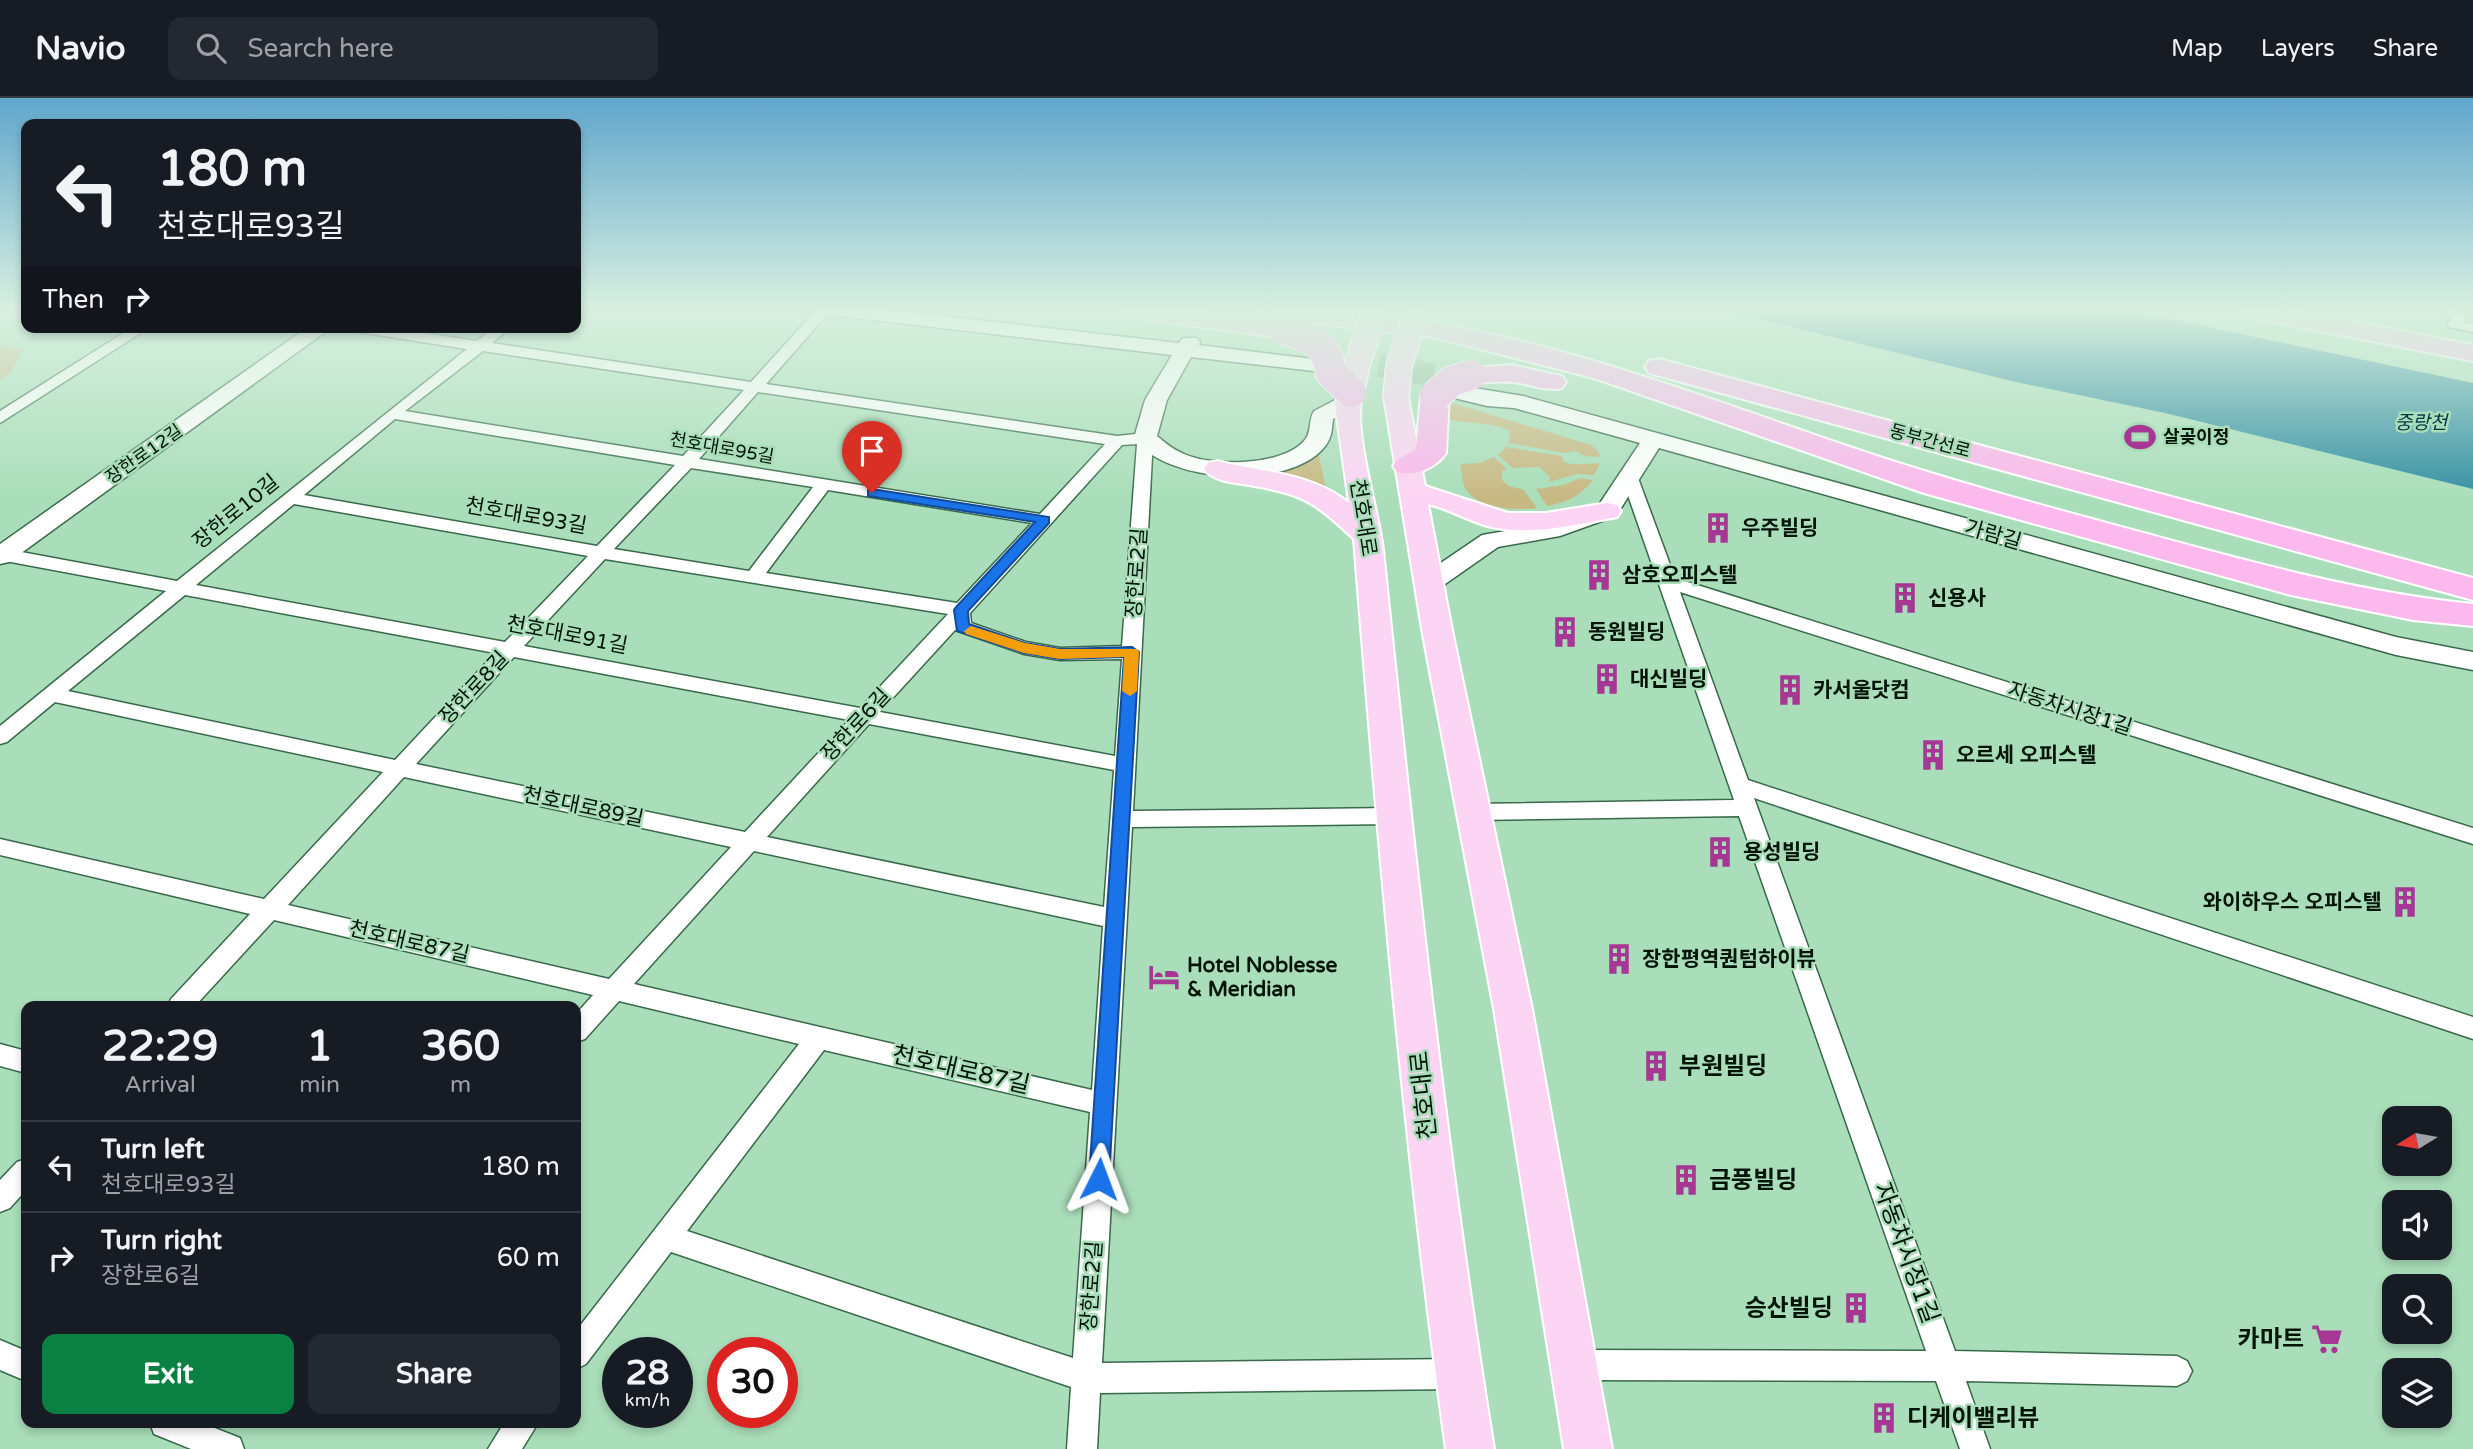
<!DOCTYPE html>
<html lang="en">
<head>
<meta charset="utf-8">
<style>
  body { margin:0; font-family:"Varela Round","Noto Sans KR",sans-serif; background:#242831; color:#f1f3f6; height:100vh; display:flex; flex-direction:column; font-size:26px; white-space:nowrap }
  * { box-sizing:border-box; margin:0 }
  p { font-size:23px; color:#9ea1a6 }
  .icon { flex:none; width:38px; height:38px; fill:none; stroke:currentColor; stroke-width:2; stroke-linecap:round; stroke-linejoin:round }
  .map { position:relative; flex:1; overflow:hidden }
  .sheet { position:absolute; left:21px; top:903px; width:560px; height:427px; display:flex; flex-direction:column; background:#171b24; border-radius:14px; box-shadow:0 4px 10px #0003 }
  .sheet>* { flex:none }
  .guide { position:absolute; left:21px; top:21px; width:560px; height:214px; border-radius:14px; box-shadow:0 4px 10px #0003; background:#171b24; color:#f1f3f6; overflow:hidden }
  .needle { width:46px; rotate:259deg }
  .controls { position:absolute; left:2382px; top:1008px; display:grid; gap:14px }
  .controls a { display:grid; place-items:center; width:70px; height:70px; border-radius:14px; background:#171b24; box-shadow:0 4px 10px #0003; font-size:35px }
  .speed { position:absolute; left:602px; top:1239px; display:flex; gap:14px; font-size:35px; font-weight:700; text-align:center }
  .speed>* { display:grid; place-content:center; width:91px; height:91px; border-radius:50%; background:#171b24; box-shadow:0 4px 10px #0003; line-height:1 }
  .speed small { font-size:18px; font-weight:400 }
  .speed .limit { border:10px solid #d22; background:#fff; color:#111 }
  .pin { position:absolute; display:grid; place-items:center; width:60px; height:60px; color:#fff; margin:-72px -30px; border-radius:50% 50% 50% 0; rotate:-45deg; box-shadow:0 0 7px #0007 }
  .pin .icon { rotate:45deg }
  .me { position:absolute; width:77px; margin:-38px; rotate:3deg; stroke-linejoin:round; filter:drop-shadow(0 0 5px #0008) }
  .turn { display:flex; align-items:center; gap:24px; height:147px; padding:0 21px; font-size:32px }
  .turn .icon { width:91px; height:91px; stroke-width:2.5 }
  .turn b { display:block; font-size:49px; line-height:60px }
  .then { display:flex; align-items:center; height:66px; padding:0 21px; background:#0003; gap:14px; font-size:26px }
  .eta { display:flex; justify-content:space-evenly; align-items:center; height:119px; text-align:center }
  .eta b { font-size:42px; font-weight:700; line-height:49px }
  .cta { display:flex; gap:14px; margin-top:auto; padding:14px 21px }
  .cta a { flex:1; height:80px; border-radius:14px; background:#0b8043; color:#fff; font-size:28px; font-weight:700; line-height:80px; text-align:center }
  .cta a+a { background:#242831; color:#f1f3f6 }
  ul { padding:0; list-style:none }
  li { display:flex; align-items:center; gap:21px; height:91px; padding:0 21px; border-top:2px solid #363941 }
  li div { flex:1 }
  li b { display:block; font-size:26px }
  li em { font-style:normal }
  header { display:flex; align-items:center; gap:42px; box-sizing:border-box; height:98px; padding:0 35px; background:#171b24; border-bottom:2px solid #363941 }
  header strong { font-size:33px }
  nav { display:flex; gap:38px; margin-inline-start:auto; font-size:24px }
  .search { width:490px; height:63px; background:#242831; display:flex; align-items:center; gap:18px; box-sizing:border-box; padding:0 24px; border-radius:14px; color:#9ea1a6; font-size:26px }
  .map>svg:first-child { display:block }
  .green { fill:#c8b984 }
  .water { fill:#3590a3 }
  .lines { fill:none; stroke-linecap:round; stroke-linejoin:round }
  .secondary-tunnel { stroke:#91c09f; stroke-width:23; stroke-dasharray:23 11; stroke-linecap:butt }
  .street-casing { stroke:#38694a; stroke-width:3 }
  .secondary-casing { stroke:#38694a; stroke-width:3 }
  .primary-casing { stroke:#fff; stroke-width:4 }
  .highway-casing { stroke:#fff; stroke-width:4 }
  .street { fill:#fff; fill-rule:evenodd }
  .secondary { fill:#fff; fill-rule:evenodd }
  .primary { fill:#fdd5f4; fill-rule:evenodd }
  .highway { fill:#fcb9ed; fill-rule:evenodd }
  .primary-bridge-casing { stroke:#fff; stroke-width:28; stroke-linecap:butt }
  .highway-bridge-casing { stroke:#fff; stroke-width:32; stroke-linecap:butt }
  .primary-bridge { stroke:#fdd5f4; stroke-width:25 }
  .highway-bridge { stroke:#fcb9ed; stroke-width:30 }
  .route { fill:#1a73e8; stroke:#114b97; stroke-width:2 }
  .slow { fill:#f59e0b }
  .labels { text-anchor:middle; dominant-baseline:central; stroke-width:5; stroke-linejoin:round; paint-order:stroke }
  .far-poi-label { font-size:18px; font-weight:bold; fill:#031509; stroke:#aadeba; text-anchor:start }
  .far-street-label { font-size:18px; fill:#031509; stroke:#aadeba }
  .far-water-label { font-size:19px; font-style:italic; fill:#003944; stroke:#aadeba }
  .street-label { font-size:21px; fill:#031509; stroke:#aadeba }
  .poi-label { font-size:21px; font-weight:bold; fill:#031509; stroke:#aadeba; text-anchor:start }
  .near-poi-label { font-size:24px; font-weight:bold; fill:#031509; stroke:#aadeba; text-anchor:start }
  .near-street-label { font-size:24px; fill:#031509; stroke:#aadeba }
</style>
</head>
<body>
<header>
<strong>Navio</strong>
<div class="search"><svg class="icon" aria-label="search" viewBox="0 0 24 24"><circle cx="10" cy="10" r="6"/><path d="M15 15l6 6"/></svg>Search here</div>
<nav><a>Map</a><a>Layers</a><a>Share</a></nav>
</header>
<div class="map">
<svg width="2473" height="1351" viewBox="0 0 2473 1351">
  <rect width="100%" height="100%" fill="#aadeba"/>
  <!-- green -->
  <path class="green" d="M0 248 23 252 9 276 0 282Z
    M1453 305 1591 347 1598 353 1600 359 1585 358 1576 353 1564 355 1509 345 1510 333C1492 324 1471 326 1450 322L1449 308Z
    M1506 349 1562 358 1564 364C1577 369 1587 364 1600 366L1594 377 1577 376 1549 384 1550 379 1539 369 1513 370 1498 357Z
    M1318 353 1326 391 1252 373Z
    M1494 359 1507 371 1502 373V382L1509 388 1524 392 1537 410C1517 413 1480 411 1467 393 1462 387 1462 374 1460 366L1480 365Z
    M1580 380 1593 382C1580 398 1568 404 1547 408L1536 391 1564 387Z"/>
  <!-- water -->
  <path class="water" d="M1718 211H2123L2473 285V391L2165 315 2016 284Z"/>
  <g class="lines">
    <!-- secondary-tunnel -->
    <path class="secondary-tunnel" d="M1311 257 1404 271 1471 286"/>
    <defs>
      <path id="street" d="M817 211H832L766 286 1117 338 1145 335 1153 340 1133 713 1393 710 1401 712 1404 718 1401 724 1393 726 1132 729 1102 1265 1459 1261 1469 1266 1474 1276 1469 1286 1459 1291 1100 1295 1097 1351H1067L1071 1289 671 1154 586 1266 576 1271V1233L799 946 619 903 585 941 576 944V916L593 897 274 822 195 908H168L171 901 250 816 0 757V741L264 801 383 674 55 604 7 644 0 646V628L166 493 0 462V450L177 483 467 251 352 233 345 229H383L477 243 495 229H511L492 245 751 284ZM483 253 744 292 683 358 405 313ZM758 294 1105 346 1040 416 699 361ZM395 321 675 367 597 448 304 397ZM1137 346 1122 548 1060 550 1026 544 971 525 970 515 1122 347ZM691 370 813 389 749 473 614 451ZM828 392 1032 425 957 505 766 475ZM294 406 588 458 505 544 196 487ZM605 461 948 516 860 610 524 548ZM185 497 495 555 395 662 68 593ZM955 532 1024 556 1060 562 1122 561 1115 658 880 614ZM514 559 849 622 745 734 416 666ZM869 626 1114 672 1104 809 767 739ZM404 679 731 749 609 881 288 807ZM754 753 1103 828 1092 992 634 886ZM824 952 1090 1014 1073 1260 687 1133Z
        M2438 211H2454L2465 218V224L2473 226V234L2449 229 2447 226 2451 221Z
        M133 229H150L0 325V313Z
        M1630 375 1638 380 1675 480 2473 730V746L1680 494 1748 682 2473 919V941L1754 700 1955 1253 2177 1258 2187 1263 2192 1273 2187 1283 2177 1288 1966 1283 1990 1351H1960L1936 1283 1573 1282 1563 1277 1558 1267 1563 1257 1573 1252 1926 1253 1739 718 1474 722 1466 720 1463 714 1466 708 1474 706 1734 702 1622 380Z
        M0 946 26 953V975L0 968Z
        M26 1061V1092L10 1110 0 1114V1082L17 1064Z
        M0 1242 26 1253V1283L0 1272Z
        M150 1325H202L240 1340 244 1351H191L154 1336Z
        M504 1325H538L522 1351H488Z"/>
      <path id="secondary" d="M820 211H881L1179 245 1183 240H1197L1200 244 1199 247 1322 262 1325 267 1322 272 1314 273 1191 259 1167 302 1157 338C1165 345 1174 352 1184 356 1213 369 1282 368 1304 343 1312 335 1308 322 1314 313L1339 300H1355L1358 305 1355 310 1333 321C1332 330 1332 339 1326 347 1293 393 1165 386 1134 340L1145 302 1172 257 830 217 823 215Z
        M308 229H332L9 464 0 466V446Z
        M1462 288 1523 298 2396 539 2473 554V572L2396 557 1659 350 1616 418 1560 438 1498 449 1438 491 1429 493 1420 491 1416 485 1420 479 1482 437 1547 426 1598 408 1640 345 1514 310 1487 308 1454 300 1451 295 1454 290Z"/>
      <path id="primary" d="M1351 287 1360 289 1363 294C1351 329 1379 412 1383 452 1414 753 1446 1053 1494 1351H1446C1404 1049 1378 745 1354 441 1313 403 1305 397 1249 387 1235 385 1212 383 1204 371L1208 365 1217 363C1261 374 1312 375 1349 405L1335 305 1342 289Z
        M1396 292 1405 294 1408 299 1425 388 1508 415H1546L1607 405 1617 407 1621 413 1617 419 1607 421C1568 428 1523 439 1484 427 1465 421 1448 411 1428 406L1453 537 1532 911 1612 1351H1564L1494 911 1423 537 1384 299 1387 294Z"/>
      <path id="highway" d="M1117 211H1186L1284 224 1293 226 1297 232 1293 238 1284 240 1130 219 1121 217Z
        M1252 211C1456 203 1651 281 1841 346 1943 381 2047 409 2151 437 2258 466 2363 495 2473 506V528L2413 522 2291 497 1924 395 1594 280 1433 239 1265 219 1256 217Z
        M2236 211H2288L2473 247V263L2249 219 2240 217Z
        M1659 261 2473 480V502L1649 275 1645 269 1649 263Z
        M1511 267 1562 278 1566 284 1562 290C1545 294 1529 285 1512 284 1495 282 1478 287 1461 283L1457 277 1461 271Z
        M1435 289 1445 292 1449 298 1446 355C1436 370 1415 379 1397 374L1393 368 1397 362 1416 351 1421 298 1425 292Z"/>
    </defs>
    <!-- street casing -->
    <use href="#street" class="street-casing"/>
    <!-- secondary casing -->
    <use href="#secondary" class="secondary-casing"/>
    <!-- primary casing -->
    <use href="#primary" class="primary-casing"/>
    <!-- highway casing -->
    <use href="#highway" class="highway-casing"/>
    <!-- street -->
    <use href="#street" class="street"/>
    <!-- secondary -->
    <use href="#secondary" class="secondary"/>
    <!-- primary -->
    <use href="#primary" class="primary"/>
    <!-- highway -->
    <use href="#highway" class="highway"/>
    <defs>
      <path id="primary-bridge" d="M1351 294 1358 263 1376 211
        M1396 299 1399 268 1417 211"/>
      <path id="highway-bridge" d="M1284 232C1308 238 1329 246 1330 274L1351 294
        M1435 298 1452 283 1471 277"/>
    </defs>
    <!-- primary-bridge casing -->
    <use href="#primary-bridge" class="primary-bridge-casing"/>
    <!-- highway-bridge casing -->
    <use href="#highway-bridge" class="highway-bridge-casing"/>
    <!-- primary-bridge -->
    <use href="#primary-bridge" class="primary-bridge"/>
    <!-- highway-bridge -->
    <use href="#highway-bridge" class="highway-bridge"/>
  </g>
  <!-- sky -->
  <linearGradient id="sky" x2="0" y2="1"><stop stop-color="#60a6cc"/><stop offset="0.53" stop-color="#d9f0e0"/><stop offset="1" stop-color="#d9f0e0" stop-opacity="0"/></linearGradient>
  <rect width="2473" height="400" fill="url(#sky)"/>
  <!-- route -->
  <path class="route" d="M872 391 1049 419V425L968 513 969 526 1025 545 1060 551 1132 549 1139 554 1109 1081 1106 1088 1099 1090 1092 1088 1089 1081 1124 559 1060 561 1024 555 957 533 954 512 956 509 1035 424 868 398V392Z"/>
  <!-- slow -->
  <path class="slow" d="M971 528 1025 545 1060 551H1137L1139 554 1137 593 1130 598 1122 593 1124 559 1060 561 1024 555 966 536 964 533Z"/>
  <!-- icons -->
  <defs>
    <symbol id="stadium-bare" viewBox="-9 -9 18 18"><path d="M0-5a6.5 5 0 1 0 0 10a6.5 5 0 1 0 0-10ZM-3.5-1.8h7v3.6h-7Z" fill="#a63795" stroke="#aadeba" stroke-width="2.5" paint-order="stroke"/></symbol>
    <symbol id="building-bare" viewBox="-9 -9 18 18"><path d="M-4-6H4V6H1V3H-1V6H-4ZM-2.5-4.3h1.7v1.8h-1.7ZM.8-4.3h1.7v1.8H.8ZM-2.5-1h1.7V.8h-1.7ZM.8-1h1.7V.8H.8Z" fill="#a63795" stroke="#aadeba" stroke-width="2.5" paint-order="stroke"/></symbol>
    <symbol id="hotel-bare" viewBox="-9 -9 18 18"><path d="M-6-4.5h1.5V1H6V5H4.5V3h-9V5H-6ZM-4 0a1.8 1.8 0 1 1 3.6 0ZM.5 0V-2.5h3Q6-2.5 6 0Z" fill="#a63795" stroke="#aadeba" stroke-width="2.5" paint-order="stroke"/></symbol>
    <symbol id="supermarket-bare" viewBox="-9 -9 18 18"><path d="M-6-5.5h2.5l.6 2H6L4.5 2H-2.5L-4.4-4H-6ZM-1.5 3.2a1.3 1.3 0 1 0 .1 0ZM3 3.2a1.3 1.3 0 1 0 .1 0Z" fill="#a63795" stroke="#aadeba" stroke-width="2.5" paint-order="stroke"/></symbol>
  </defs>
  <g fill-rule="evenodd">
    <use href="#stadium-bare" x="2118" y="317" width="44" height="44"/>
    <use href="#building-bare" x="1696" y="408" width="44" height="44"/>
    <use href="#building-bare" x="1577" y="455" width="44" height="44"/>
    <use href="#building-bare" x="1883" y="478" width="44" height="44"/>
    <use href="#building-bare" x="1543" y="512" width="44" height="44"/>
    <use href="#building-bare" x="1585" y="559" width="44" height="44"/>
    <use href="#building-bare" x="1768" y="570" width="44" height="44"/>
    <use href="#building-bare" x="1911" y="635" width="44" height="44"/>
    <use href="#building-bare" x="1698" y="732" width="44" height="44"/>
    <use href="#building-bare" x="2383" y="782" width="44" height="44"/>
    <use href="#building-bare" x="1597" y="839" width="44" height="44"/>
    <use href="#hotel-bare" x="1142" y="857" width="44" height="44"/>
    <use href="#building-bare" x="1634" y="946" width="44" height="44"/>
    <use href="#building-bare" x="1664" y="1060" width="44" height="44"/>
    <use href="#building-bare" x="1834" y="1188" width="44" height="44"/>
    <use href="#supermarket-bare" x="2305" y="1219" width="44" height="44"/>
    <use href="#building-bare" x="1862" y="1298" width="44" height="44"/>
  </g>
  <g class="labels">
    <!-- far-poi labels -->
    <g class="far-poi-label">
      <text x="2163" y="339">살곶이정</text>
    </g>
    <!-- far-street labels -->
    <g class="far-street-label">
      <text transform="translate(1930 343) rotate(15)">동부간선로</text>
      <text transform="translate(722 350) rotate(10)">천호대로95길</text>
      <text transform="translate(144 356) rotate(-35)">장한로12길</text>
    </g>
    <!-- far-water labels -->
    <g class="far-water-label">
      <text x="2421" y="325">중랑천</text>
    </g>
    <!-- street labels -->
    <g class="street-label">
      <text transform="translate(236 414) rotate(-39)">장한로10길</text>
      <text transform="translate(526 418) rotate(10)">천호대로93길</text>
      <text transform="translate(1363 420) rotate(81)">천호대로</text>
      <text transform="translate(1993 437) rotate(16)">가람길</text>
      <text transform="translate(1137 475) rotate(-86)">장한로2길</text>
      <text transform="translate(567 537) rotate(11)">천호대로91길</text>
      <text transform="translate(474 590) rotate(-47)">장한로8길</text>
      <text transform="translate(2070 611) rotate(18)">자동차시장1길</text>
      <text transform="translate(856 627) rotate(-47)">장한로6길</text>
      <text transform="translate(583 709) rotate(12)">천호대로89길</text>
      <text transform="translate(409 844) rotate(13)">천호대로87길</text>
      <text transform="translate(1092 1188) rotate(-86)">장한로2길</text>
    </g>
    <!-- poi labels -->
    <g class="poi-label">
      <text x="1741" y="430">우주빌딩</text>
      <text x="1622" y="477">삼호오피스텔</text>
      <text x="1928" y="500">신용사</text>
      <text x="1588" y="534">동원빌딩</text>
      <text x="1630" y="581">대신빌딩</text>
      <text x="1813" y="592">카서울닷컴</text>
      <text x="1956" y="657">오르세 오피스텔</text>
      <text x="1743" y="754">용성빌딩</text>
      <text x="2382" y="804" text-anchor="end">와이하우스 오피스텔</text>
      <text x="1642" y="861">장한평역퀀텀하이뷰</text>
      <text x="1187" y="867">Hotel Noblesse<tspan x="1187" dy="24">&amp; Meridian</tspan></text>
    </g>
    <!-- near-poi labels -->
    <g class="near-poi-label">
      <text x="1679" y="968">부원빌딩</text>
      <text x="1709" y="1082">금풍빌딩</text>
      <text x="1833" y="1210" text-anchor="end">승산빌딩</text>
      <text x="2304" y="1241" text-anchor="end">카마트</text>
      <text x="1907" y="1320">디케이밸리뷰</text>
    </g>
    <!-- near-street labels -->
    <g class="near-street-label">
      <text transform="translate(961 972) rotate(13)">천호대로87길</text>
      <text transform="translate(1424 997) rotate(-96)">천호대로</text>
      <text transform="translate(1906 1155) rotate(70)">자동차시장1길</text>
    </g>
  </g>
</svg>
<div class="controls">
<a><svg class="needle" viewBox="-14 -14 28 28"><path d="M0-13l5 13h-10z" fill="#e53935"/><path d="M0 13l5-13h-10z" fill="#9ea1a6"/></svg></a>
<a><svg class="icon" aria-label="sound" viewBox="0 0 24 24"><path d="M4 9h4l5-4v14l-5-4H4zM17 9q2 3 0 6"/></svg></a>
<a><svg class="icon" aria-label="search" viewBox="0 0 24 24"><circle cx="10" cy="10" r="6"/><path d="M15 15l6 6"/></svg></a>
<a><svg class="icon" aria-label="layers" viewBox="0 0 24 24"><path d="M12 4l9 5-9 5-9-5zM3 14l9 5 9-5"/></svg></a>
</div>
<div class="speed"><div>28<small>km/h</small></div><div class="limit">30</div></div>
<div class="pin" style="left:872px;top:395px;background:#d93025"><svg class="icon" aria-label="arrive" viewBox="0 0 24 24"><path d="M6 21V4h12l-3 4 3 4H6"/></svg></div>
<svg class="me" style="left:1099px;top:1081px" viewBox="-20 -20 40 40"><path d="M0-17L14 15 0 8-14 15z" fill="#1a73e8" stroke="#fff" stroke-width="4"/></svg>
<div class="guide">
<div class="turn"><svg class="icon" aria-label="left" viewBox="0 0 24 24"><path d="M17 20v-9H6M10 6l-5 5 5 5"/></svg><div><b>180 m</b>천호대로93길</div></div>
<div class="then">Then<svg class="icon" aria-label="right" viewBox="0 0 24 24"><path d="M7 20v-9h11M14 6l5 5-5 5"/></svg></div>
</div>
<section class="sheet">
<div class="eta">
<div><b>22:29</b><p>Arrival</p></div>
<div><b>1</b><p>min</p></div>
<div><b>360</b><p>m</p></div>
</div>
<ul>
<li><svg class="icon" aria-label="left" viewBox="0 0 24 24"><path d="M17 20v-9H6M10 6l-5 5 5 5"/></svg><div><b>Turn left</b><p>천호대로93길</p></div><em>180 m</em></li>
<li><svg class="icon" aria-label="right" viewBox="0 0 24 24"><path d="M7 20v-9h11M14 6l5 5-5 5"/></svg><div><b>Turn right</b><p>장한로6길</p></div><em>60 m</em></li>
</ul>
<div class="cta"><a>Exit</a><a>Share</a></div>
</section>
</div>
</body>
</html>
